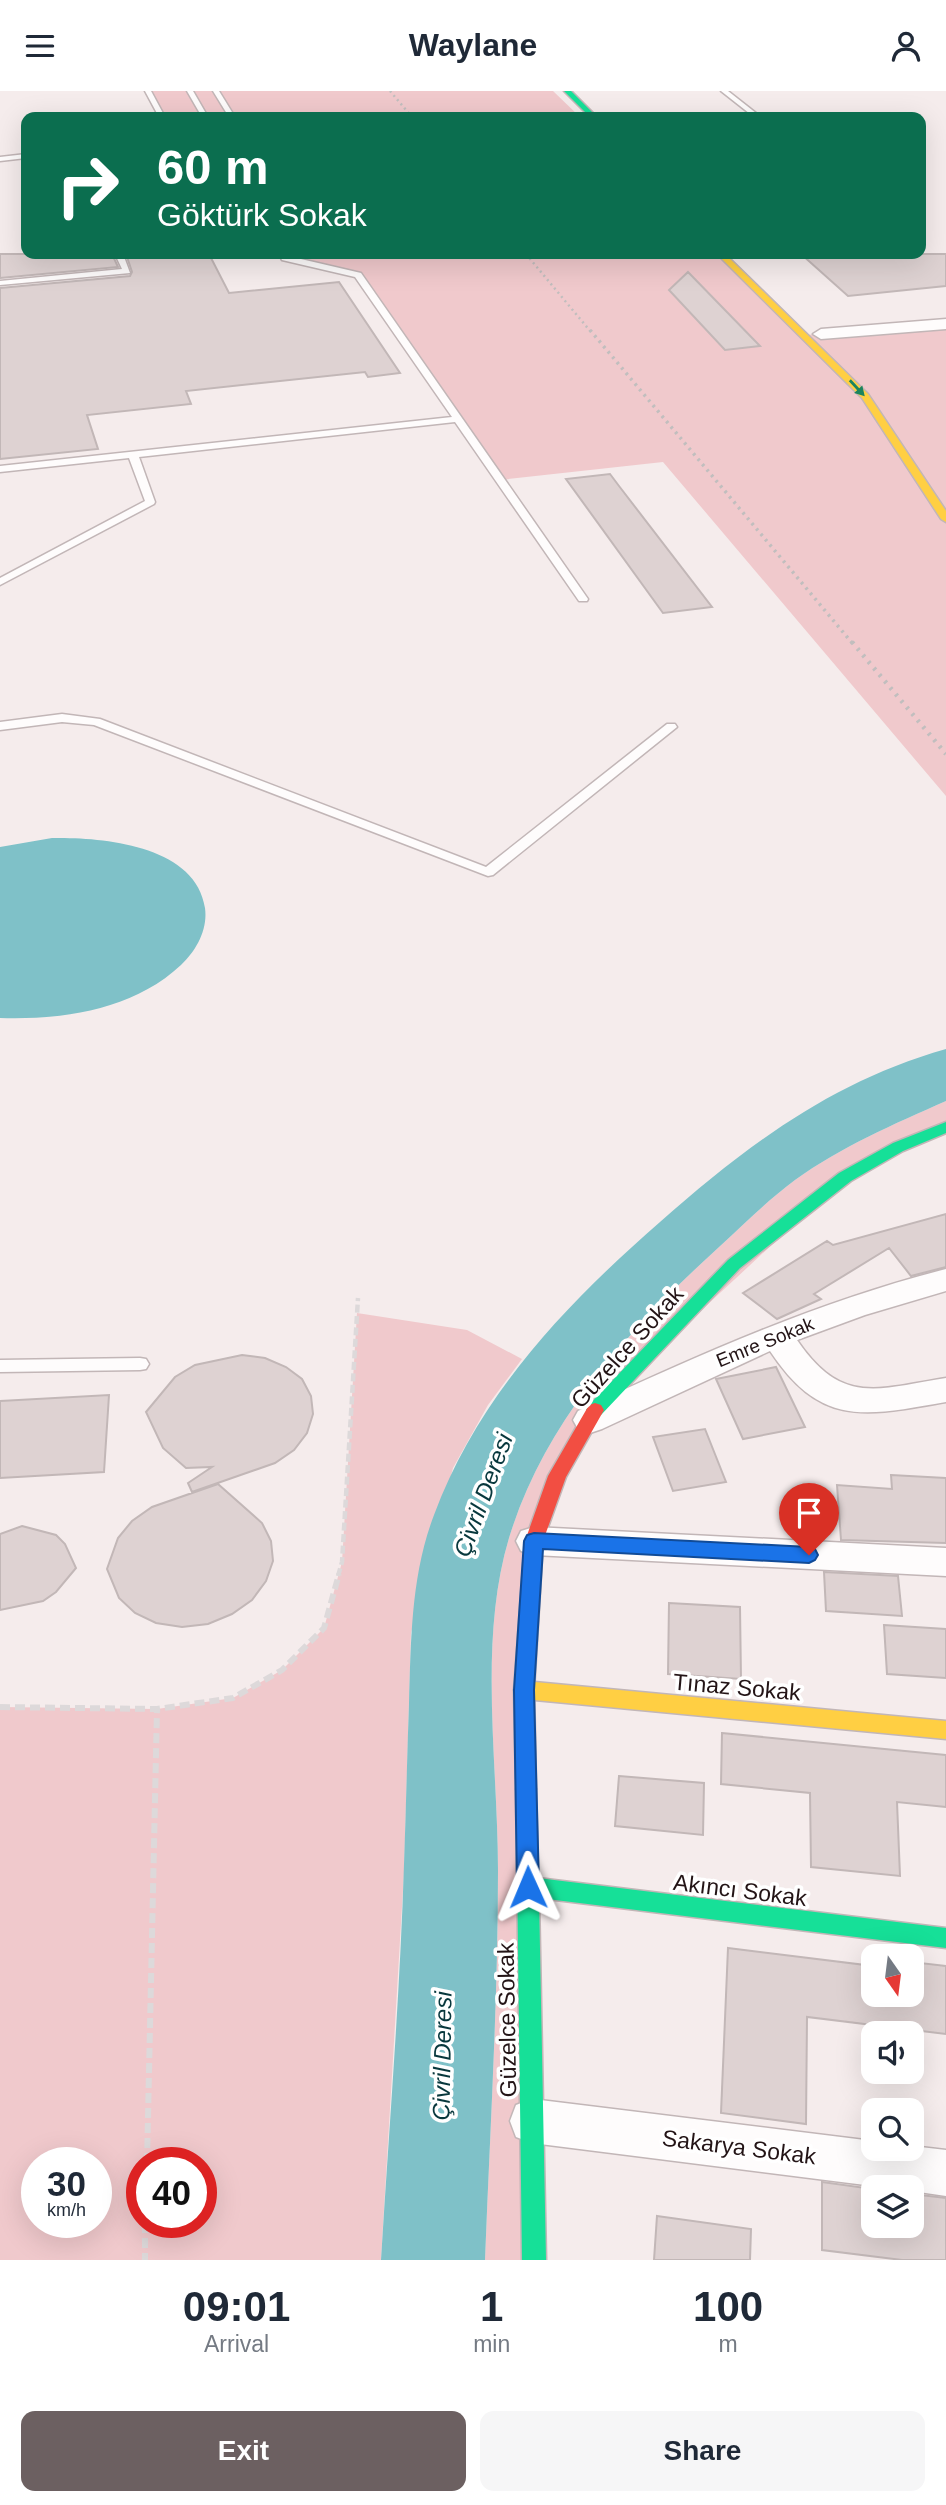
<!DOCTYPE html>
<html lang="en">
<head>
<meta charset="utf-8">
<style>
  body { margin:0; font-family:Arial,sans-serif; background:#f6f6f7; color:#1f2937; height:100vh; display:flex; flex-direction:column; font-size:26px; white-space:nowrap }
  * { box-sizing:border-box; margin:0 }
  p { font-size:23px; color:#747a83 }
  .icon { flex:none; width:38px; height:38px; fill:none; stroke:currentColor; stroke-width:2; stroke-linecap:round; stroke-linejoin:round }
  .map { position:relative; height:2169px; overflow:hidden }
  .drawer { display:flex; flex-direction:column; background:#fff; flex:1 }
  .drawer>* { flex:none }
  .banner { position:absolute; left:21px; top:21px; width:905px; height:147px; border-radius:14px; box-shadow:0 7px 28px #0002; background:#0b6e4f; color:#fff; overflow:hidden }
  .needle { width:46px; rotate:166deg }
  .buttons { position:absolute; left:861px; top:1853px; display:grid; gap:14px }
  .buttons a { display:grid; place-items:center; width:63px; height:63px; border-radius:14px; background:#fff; box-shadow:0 7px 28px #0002; font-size:35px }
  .speed { position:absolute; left:21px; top:2056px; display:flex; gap:14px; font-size:35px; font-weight:700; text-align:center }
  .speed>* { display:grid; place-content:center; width:91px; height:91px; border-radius:50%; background:#fff; box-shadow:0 7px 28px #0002; line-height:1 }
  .speed small { font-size:18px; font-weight:400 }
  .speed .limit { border:10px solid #d22; background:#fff; color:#111 }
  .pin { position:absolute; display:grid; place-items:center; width:60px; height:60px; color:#fff; margin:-72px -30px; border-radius:50% 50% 50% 0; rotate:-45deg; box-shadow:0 0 7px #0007 }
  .pin .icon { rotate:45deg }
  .me { position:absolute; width:77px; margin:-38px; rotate:359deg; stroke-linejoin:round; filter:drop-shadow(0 0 5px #0008) }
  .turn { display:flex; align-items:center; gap:24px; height:147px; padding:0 21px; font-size:32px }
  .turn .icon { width:91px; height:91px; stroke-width:2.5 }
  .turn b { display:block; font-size:49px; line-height:60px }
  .eta { display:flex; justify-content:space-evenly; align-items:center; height:119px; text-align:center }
  .eta b { font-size:42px; font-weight:700; line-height:49px }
  .cta { display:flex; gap:14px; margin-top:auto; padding:14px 21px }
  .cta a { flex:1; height:80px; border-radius:14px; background:#6c6061; color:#fff; font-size:28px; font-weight:700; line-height:80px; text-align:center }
  .cta a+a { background:#f6f6f7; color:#1f2937 }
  header { display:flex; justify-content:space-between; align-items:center; height:91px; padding:0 21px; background:#fff; font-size:32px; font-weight:700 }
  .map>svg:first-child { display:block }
  .green { fill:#f0c9cc; fill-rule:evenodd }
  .water { fill:#7fc1c8 }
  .building { fill:#ded2d2; stroke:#c2b7b7; stroke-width:2 }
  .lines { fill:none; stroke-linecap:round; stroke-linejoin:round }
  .lane-casing { stroke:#c2b6b7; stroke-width:3 }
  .street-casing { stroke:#c2b6b7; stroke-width:3 }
  .fast-casing { stroke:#c2b6b7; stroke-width:3 }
  .slow-casing { stroke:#c2b6b7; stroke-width:3 }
  .jam-casing { stroke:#c2b6b7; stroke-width:3 }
  .path-far1 { stroke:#ddd9da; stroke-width:4.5; stroke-dasharray:8 3.5; stroke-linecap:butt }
  .path { stroke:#ddd9da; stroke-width:6; stroke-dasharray:10 5; stroke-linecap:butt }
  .lane { fill:#fefcfc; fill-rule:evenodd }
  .street { fill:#fefcfc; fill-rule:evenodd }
  .fast { fill:#16e098; fill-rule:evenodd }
  .slow { fill:#ffcf43; fill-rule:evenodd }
  .jam { fill:#f24e42; fill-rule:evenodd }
  .rail-far2 { stroke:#c1bebe; stroke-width:2.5; stroke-dasharray:2 3.5; stroke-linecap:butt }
  .rail-far1 { stroke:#c1bebe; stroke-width:3.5; stroke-dasharray:2.5 4.5; stroke-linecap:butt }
  .rail { stroke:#c1bebe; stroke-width:4.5; stroke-dasharray:2.5 6; stroke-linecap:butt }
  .oneway { fill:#1c845e }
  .route { fill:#1a73e8; stroke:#114b97; stroke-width:2 }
  .labels { text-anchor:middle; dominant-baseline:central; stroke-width:7; stroke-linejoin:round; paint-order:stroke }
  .street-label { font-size:19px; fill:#231416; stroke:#fff }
  .near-street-label { font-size:23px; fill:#231416; stroke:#fff }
  .near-water-label { font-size:24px; font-style:italic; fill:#08383d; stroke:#fff }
</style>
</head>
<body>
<header><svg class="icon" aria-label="menu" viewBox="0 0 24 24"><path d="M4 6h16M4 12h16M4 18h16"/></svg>Waylane<svg class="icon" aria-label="person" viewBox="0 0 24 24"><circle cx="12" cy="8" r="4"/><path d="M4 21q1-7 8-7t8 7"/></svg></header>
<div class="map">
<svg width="946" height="2169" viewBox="0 0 946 2169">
  <rect width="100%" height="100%" fill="#f5ecec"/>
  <!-- green -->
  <path class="green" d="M148 0H553L580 26H162Z
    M267 163H721L806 244 946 233V705L663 371 500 389 358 184Z
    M946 1010V1036L845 1086 597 1316 534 1450V2169H485C490 2040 498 1909 498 1780 498 1673 478 1550 509 1447 545 1330 629 1238 718 1157 743 1134 768 1109 795 1089 841 1056 894 1033 946 1010Z
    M357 1222 467 1239 522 1268 488 1314 453 1377 411 1542 404 1782 381 2169H0V1616L157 1618 233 1607 282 1579 324 1537 342 1471ZM37 2072H96V2132H37ZM142 2072H201V2132H142Z"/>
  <!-- water -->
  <path class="water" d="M52 747C102 746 196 754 205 817 208 839 196 860 181 874 133 919 63 929 0 927V756Z
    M946 958V1010C894 1033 841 1056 795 1089 768 1109 743 1134 718 1157 629 1238 545 1330 509 1447 478 1550 498 1673 498 1780 498 1909 490 2040 485 2169H381C389 2037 400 1905 404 1773 406 1719 407 1666 409 1612 411 1549 411 1484 434 1424 478 1305 566 1213 660 1131 747 1054 833 990 946 958Z"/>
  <!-- building -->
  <path class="building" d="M0 163H112L118 176 0 187Z
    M126 163H209L229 202 339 191 400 282 368 286 365 281 186 300 191 313 87 324 98 358 0 368V197L130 185 132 181Z
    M801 163H946V195L848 205Z
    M688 181 760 255 725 259 669 199Z
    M610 383 619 395 712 516 663 522 566 388Z
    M946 1123V1176L911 1185 889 1157 814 1203 821 1208 777 1228 743 1202 827 1150 833 1154Z
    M242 1264 265 1267 286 1276 302 1288 311 1305 313 1323 307 1342 294 1359 275 1372 192 1401 188 1392 212 1376 186 1377 163 1357 146 1321 175 1286 195 1274Z
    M776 1276 805 1336 743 1348 716 1288Z
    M109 1304 104 1381 0 1387V1310Z
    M705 1338 726 1391 673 1400 653 1346Z
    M891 1384 946 1387V1452L841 1449 837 1394 892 1398Z
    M218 1393 262 1432 271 1450 273 1470 266 1490 252 1509 232 1523 208 1533 182 1536 156 1532 135 1522 119 1507 107 1478 118 1447 132 1430 152 1416Z
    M22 1435 56 1444 65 1453 76 1477 56 1501 43 1510 0 1519V1443Z
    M824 1481 898 1485 902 1525 826 1520Z
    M669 1512 740 1516 741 1588 668 1583Z
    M884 1534 946 1538V1587L887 1583Z
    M722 1642 946 1664V1716L897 1711 900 1785 811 1776 810 1702 721 1693Z
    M619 1685 704 1692 703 1744 615 1735Z
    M728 1857 873 1875V1904H912V1871L946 1875V1943L807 1926 806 2033 721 2022Z
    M822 2091 873 2098V2135H912V2103L946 2107V2169H902L822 2159Z
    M657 2125 751 2138 750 2169H654Z"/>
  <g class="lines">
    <defs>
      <path id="lane" d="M145 0H151L165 26H159Z
        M187 0H193L208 26H202Z
        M213 0H219L235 26H229Z
        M721 0H728L761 26H754Z
        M26 63V67L0 70V66Z
        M115 163H123L130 182 0 194V190L122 178Z
        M279 163H287L288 165 361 182 588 508 587 510H579L455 331 139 366 155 411 154 413 0 494V487L145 410 129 367 0 381V375L452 326 355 186 282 169Z
        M62 623 100 628 486 776 667 633H675L677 636 493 784 488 785 94 634 62 631 0 639V631Z
        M140 1267 146 1268 149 1273 146 1278 140 1279 0 1281V1269Z"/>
      <path id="street" d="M946 228V238L821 248 813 243 821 238Z
        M946 1178V1200L865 1224 797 1249C842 1315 877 1298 946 1287V1311C865 1325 821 1337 770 1260L602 1338 590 1342 578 1338 573 1329 578 1320C698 1264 817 1211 946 1178Z
        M534 1436 946 1457V1485L534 1464 521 1460 516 1450 521 1440Z
        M532 2008 873 2050V2058H912V2055L946 2059V2105L912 2100V2096H881L532 2052 516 2046 510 2030 516 2014Z"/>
      <path id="fast" d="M564 0H571L597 26H590Z
        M946 1031V1042L903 1060 851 1090 740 1177 601 1324H589L586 1319 589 1314 728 1169 839 1082 893 1052Z
        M526 1689 533 1691 536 1698 538 1787 946 1837V1857L539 1807 546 2169H522L516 1698 519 1691Z"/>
      <path id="slow" d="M717 163H725L868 303 946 420V431L941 428 862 307Z
        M524 1590 946 1630V1648L524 1608 517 1605 514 1599 517 1593Z"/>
      <path id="jam" d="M595 1312 601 1314 604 1319 566 1386 543 1450 534 1599 536 1698 533 1705 526 1707 519 1705 516 1698 514 1599 525 1450 548 1385 589 1314Z"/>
    </defs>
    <!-- lane casing -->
    <use href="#lane" class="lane-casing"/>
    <!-- street casing -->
    <use href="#street" class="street-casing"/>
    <!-- fast casing -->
    <use href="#fast" class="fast-casing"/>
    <!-- slow casing -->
    <use href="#slow" class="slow-casing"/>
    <!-- jam casing -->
    <use href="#jam" class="jam-casing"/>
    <!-- path-far1 -->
    <path class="path-far1" d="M338 1485 342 1471 358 1207"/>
    <!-- path -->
    <path class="path" d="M0 1616 157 1618 233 1607 282 1579 324 1537 339 1483
      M147 2072 157 1618
      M145 2132V2169"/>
    <!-- lane -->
    <use href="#lane" class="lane"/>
    <!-- street -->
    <use href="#street" class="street"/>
    <!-- fast -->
    <use href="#fast" class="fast"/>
    <!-- slow -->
    <use href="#slow" class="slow"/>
    <!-- jam -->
    <use href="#jam" class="jam"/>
    <!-- rail-far2 -->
    <path class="rail-far2" d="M390 0 412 26
      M526 163 591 241"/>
    <!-- rail-far1 -->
    <path class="rail-far1" d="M590 239 853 553"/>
    <!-- rail -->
    <path class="rail" d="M852 551 946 663"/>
  </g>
  <!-- one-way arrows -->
  <defs><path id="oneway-solid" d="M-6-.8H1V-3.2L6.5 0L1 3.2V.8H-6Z" transform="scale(1.75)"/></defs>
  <use class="oneway" href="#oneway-solid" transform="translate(857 297) rotate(47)"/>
  <!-- route -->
  <path class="route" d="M534 1442 809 1456 815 1458 818 1464 815 1469 809 1472 543 1458 534 1599 539 1796 535 1803 528 1806 520 1803 517 1796 514 1599 524 1450 527 1444Z"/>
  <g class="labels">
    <!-- street labels -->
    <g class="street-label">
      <text transform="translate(765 1251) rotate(-22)">Emre Sokak</text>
    </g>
    <!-- near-street labels -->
    <g class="near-street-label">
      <text transform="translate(627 1256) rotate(-48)">Güzelce Sokak</text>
      <text transform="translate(737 1596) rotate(5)">Tınaz Sokak</text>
      <text transform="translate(740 1799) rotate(7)">Akıncı Sokak</text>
      <text transform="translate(507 1929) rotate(-91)">Güzelce Sokak</text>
      <text transform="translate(739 2056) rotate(7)">Sakarya Sokak</text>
    </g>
    <!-- near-water labels -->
    <g class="near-water-label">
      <text transform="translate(483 1404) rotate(-70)">Çivril Deresi</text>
      <text transform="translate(442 1965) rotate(-89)">Çivril Deresi</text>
    </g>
  </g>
</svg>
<div class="buttons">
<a><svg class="needle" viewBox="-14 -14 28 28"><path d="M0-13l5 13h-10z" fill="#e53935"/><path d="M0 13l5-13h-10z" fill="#747a83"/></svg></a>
<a><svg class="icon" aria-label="sound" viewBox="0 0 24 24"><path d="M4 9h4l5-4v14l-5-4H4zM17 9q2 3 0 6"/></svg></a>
<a><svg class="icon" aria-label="search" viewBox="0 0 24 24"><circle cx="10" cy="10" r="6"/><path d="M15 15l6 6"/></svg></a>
<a><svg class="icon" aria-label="layers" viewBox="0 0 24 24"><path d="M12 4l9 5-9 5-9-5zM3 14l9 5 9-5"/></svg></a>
</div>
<div class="speed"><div>30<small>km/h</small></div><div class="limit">40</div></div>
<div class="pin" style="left:809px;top:1464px;background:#d93025"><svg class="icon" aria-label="arrive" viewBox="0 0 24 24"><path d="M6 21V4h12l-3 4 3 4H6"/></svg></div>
<svg class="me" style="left:528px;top:1796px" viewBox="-20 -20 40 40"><path d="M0-17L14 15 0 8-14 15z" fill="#1a73e8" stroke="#fff" stroke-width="4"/></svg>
<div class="banner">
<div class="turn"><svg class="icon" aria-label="right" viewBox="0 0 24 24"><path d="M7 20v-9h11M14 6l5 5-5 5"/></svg><div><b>60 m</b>Göktürk Sokak</div></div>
</div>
</div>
<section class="drawer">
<div class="eta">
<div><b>09:01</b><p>Arrival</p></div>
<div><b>1</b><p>min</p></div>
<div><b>100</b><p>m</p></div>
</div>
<div class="cta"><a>Exit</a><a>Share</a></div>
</section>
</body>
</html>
